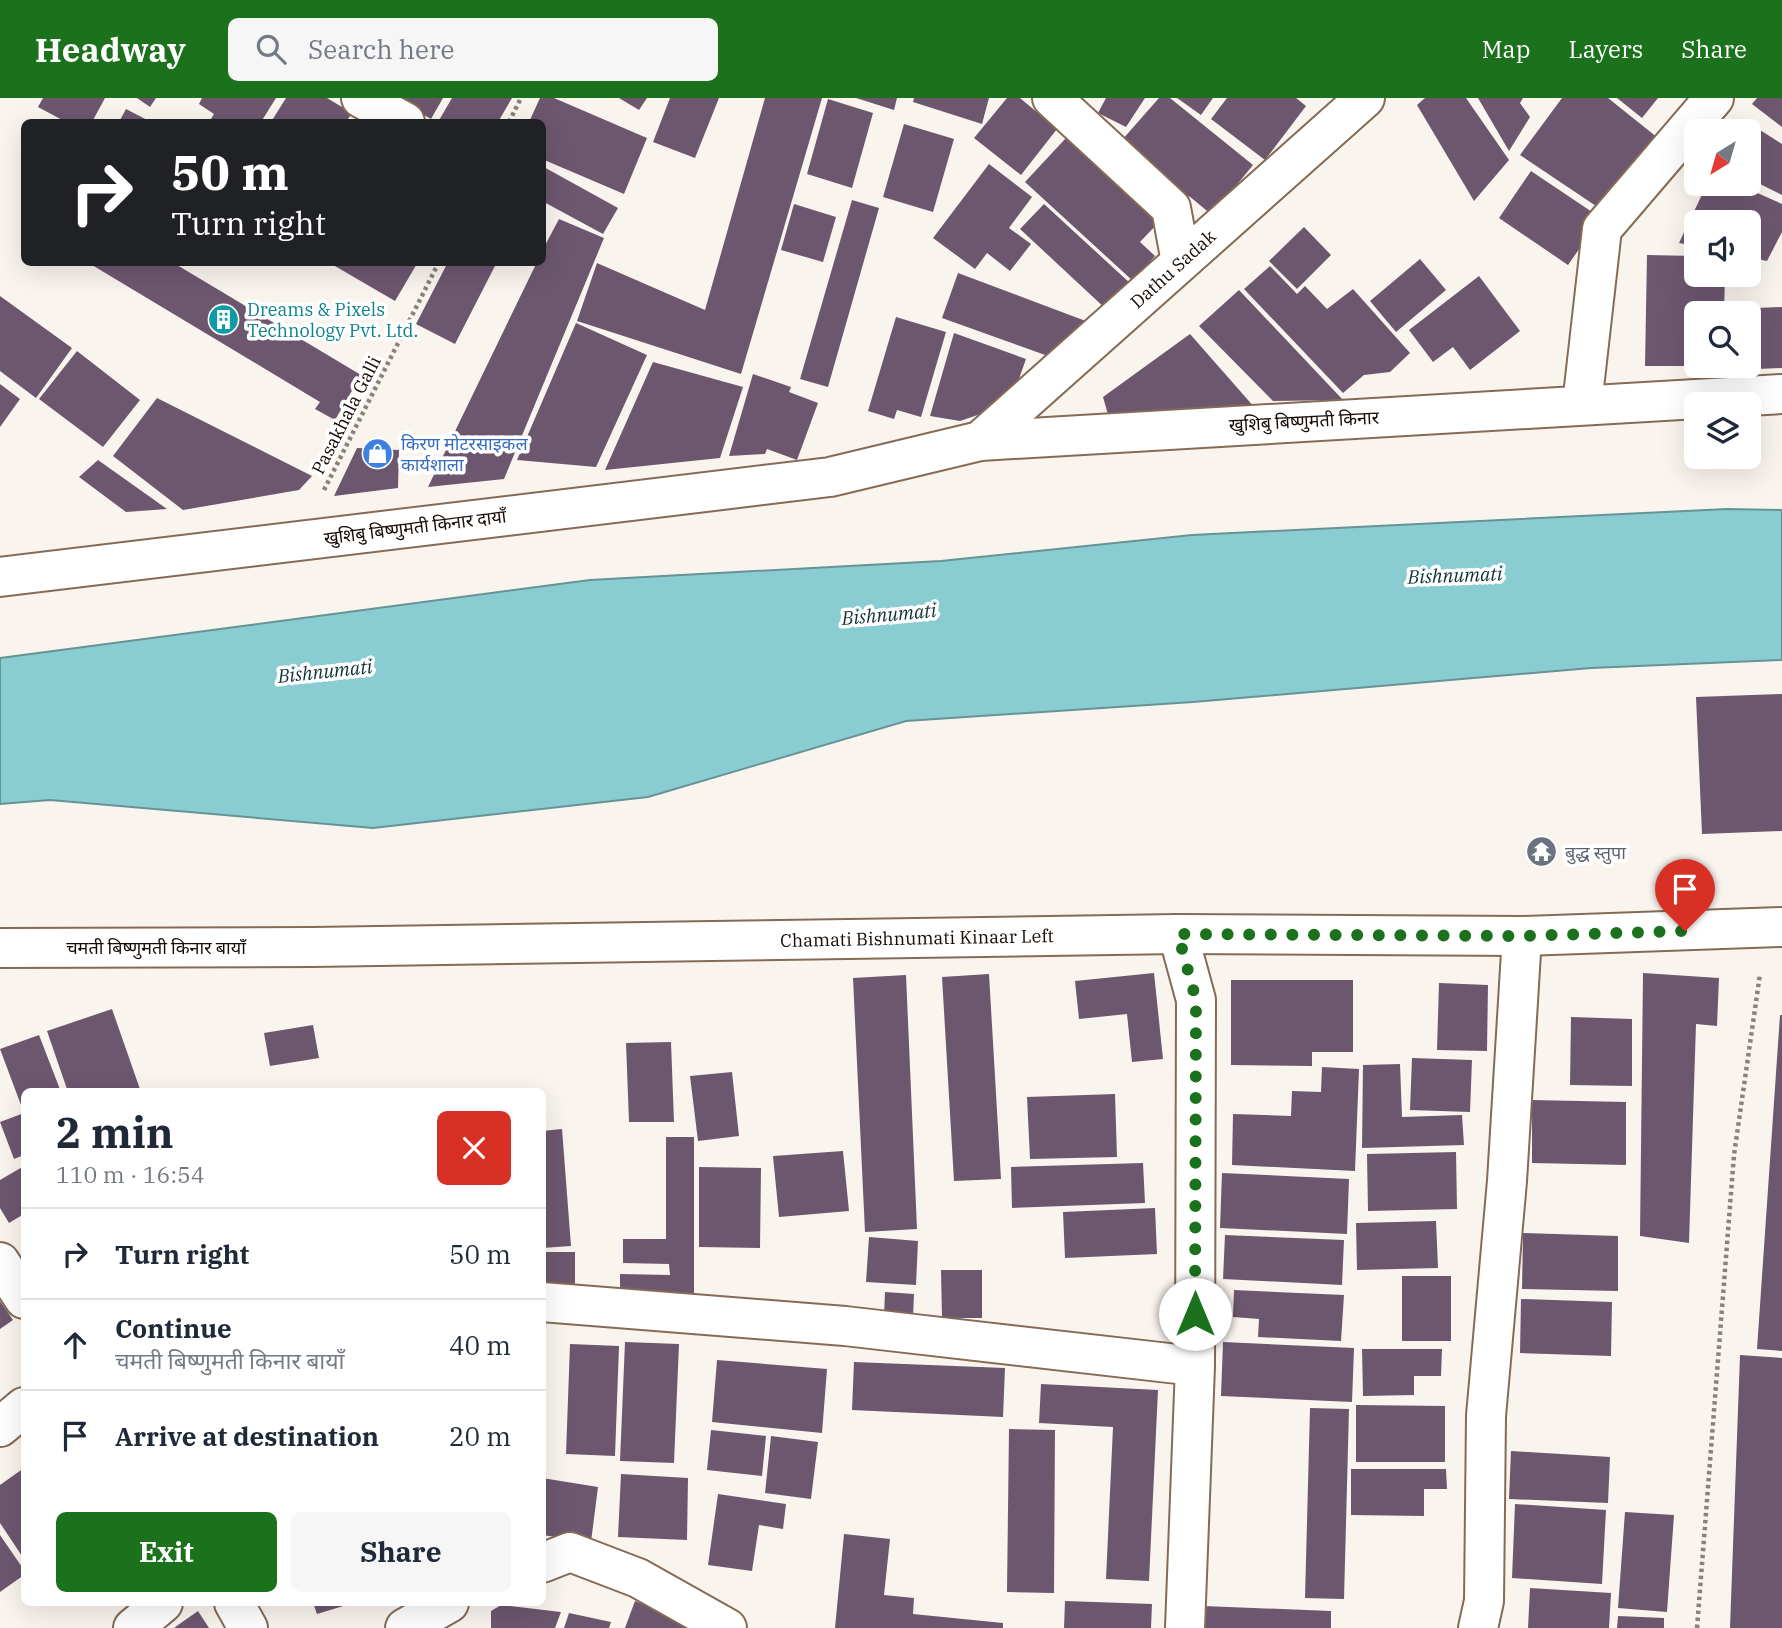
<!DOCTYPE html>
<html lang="en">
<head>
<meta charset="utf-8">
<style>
  body { margin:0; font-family:"IBM Plex Serif","Noto Sans Devanagari",serif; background:#f6f6f7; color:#1f2937; height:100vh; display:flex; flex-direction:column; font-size:26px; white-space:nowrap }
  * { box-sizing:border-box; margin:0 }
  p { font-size:23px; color:#747a83 }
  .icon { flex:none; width:38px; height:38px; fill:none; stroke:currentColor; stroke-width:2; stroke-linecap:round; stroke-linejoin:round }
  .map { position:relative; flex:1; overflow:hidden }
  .side { position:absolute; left:21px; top:990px; width:525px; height:518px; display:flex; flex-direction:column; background:#fff; border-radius:10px; box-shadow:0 7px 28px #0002 }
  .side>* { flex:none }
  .banner { position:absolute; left:21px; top:21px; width:525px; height:147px; border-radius:10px; box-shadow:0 7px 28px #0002; background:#202124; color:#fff; overflow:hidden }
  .needle { width:46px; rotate:217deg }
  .buttons { position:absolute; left:1684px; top:21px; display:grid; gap:14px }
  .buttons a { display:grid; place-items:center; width:77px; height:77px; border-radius:10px; background:#fff; box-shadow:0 7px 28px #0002; font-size:35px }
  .pin { position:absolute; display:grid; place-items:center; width:60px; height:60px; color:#fff; margin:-72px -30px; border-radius:50% 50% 50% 0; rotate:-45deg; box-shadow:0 0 7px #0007 }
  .pin .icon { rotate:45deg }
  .me { position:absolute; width:77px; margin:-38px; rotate:0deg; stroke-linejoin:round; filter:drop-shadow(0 0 5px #0008) }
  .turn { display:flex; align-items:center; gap:24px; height:147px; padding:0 35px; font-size:32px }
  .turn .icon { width:91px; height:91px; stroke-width:2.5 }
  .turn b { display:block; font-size:49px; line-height:60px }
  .round { display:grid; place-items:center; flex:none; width:74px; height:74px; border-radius:10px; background:#f6f6f7 }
  .summary { display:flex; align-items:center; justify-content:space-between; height:119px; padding:0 35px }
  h1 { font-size:42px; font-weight:700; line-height:52px }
  .action { display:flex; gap:14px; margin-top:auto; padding:14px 35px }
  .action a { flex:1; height:80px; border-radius:10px; background:#1b711c; color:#fff; font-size:28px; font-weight:700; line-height:80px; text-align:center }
  .action a+a { background:#f6f6f7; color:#1f2937 }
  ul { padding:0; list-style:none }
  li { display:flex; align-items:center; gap:21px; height:91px; padding:0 35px; border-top:2px solid #e0e1e3 }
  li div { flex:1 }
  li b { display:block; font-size:26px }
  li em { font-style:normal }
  header { display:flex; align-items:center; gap:42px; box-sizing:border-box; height:98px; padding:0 35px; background:#1b711c; color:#fff }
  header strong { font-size:33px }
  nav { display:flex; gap:38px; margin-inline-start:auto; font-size:24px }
  .search { width:490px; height:63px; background:#f6f6f7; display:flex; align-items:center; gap:18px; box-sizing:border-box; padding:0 24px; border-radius:10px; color:#747a83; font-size:26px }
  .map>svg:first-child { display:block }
  .water { fill:#89cdd2; stroke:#669394; stroke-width:2 }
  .building { fill:#6d576f }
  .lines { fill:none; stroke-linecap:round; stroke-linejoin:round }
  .street-casing { stroke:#856b55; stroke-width:42 }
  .secondary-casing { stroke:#856b55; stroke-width:42 }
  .path { stroke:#89817b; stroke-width:4.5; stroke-dasharray:3.5 3.5; stroke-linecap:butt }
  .street { stroke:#fff; stroke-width:38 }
  .secondary { stroke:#fff; stroke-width:38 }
  .route { stroke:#1b711c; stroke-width:12; stroke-dasharray:0 21.6 }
  .labels { text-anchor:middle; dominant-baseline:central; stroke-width:7; stroke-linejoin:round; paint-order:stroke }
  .street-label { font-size:18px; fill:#160c05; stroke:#fff }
  .culture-label { font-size:18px; fill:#0d838f; stroke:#fff; text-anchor:start }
  .shop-label { font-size:18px; fill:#366cbe; stroke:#fff; text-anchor:start }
  .worship-label { font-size:18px; fill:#5b616d; stroke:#fff; text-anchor:start }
  .water-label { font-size:19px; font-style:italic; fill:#103235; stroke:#fff }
</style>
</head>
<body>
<header>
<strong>Headway</strong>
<div class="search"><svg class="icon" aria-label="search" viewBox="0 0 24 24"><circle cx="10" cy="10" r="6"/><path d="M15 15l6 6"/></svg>Search here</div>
<nav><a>Map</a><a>Layers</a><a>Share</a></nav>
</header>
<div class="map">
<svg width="1782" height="1530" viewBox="0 0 1782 1530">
  <rect width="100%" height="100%" fill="#faf4ef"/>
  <!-- water -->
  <path class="water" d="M1727 411 1782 412V562L1591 570 1193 604 906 623 648 699 373 730 50 702 0 706V560L590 482 941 463 1192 437Z"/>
  <!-- building -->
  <path class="building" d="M43 0H105L92 24H66L38 9Z
    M137 0H156L150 9Z
    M202 0H276L261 24H209L214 16 199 6Z
    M286 0H327L352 15 346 24H271Z
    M394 0H443L431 21Z
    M452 0H512L498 24H438Z
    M540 0H554L647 40 624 96 542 61V24H529Z
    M619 0H647L639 12Z
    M670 0H719L695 60 653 44Z
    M765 0H822L741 276 577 223 597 165 705 212Z
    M856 0H897L894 12Z
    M914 0H989L982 26 913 4Z
    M1007 0H1020L1057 31 1021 77 974 40Z
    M1106 0H1145L1126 29 1098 15Z
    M1159 0H1170L1253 67 1212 117 1189 98 1181 108 1152 84 1161 74 1122 42Z
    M1177 0H1213L1201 17Z
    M1227 0H1296L1306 8 1265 62 1211 21Z
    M1425 0H1466L1509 62 1474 103 1417 7Z
    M1478 0H1523L1520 5 1530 19 1509 53Z
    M1562 0H1608L1658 40 1602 112 1520 57Z
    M1617 0H1658L1642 20Z
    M1757 0H1782V29L1752 6Z
    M828 1 873 15 852 90 807 76Z
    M126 11 151 24H119Z
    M1749 25 1782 46V97L1748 80V33H1744Z
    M904 26 954 41 933 114 883 99Z
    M1066 40 1158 125 1140 144 1155 158 1133 183 1025 84Z
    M989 66 1032 99 1009 130 1031 146 1010 173 987 155 975 171 933 140Z
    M542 68 618 110 603 136 542 103Z
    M1531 73 1601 120 1568 167 1499 120Z
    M1707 86H1737L1782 106V134L1767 163 1748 159V124H1696V148L1679 145Z
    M852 102 879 110 828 289 800 281Z
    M794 106 836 119 823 164 781 152Z
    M1044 106 1131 186 1107 212 1020 131Z
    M559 121 604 140 504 381 428 389 537 164H542V153Z
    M1304 129 1331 157 1297 191 1269 163Z
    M1647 157 1696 158V177H1725L1724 215H1696V268H1645Z
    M1420 161 1446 192 1396 234 1370 203Z
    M87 164H172L361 277 335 322 315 311 320 304Z
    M328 164H418L395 203Z
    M448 164H497L455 246 416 226Z
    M1270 168 1297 196 1305 188 1327 211 1353 191 1410 255 1390 274 1364 277 1343 295 1244 191Z
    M958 175 1091 225 1059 262 942 220Z
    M1479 178 1520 233 1470 272 1453 249 1433 264 1409 232Z
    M1239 192 1343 302 1273 303 1199 228Z
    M0 198 72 250 36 300 0 273Z
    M1782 209V270L1734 272V268H1748V215H1732V211Z
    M896 219 946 234 921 319 897 312 894 321 868 313Z
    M576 225 647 257 596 369 517 362Z
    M954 235 1026 261 1010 306 960 323 930 318Z
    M1190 236 1255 310 1111 327 1103 299Z
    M77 253 140 302 103 349 39 301Z
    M653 264 743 289 720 360 605 372Z
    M753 276 791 289 789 294 818 305 797 362 767 351 765 356 729 358Z
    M0 286 20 301 0 329Z
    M157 300 312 378 299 392 183 412 113 358Z
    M357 350 399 352 398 390 334 398Z
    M98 362 167 411 126 414 79 379Z
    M1782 596V733L1702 736 1696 599Z
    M1154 875 1163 961 1132 964 1127 916 1079 921 1075 883Z
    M1643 875 1719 880 1717 928 1696 926 1689 1145 1640 1138Z
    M989 876 1001 1081 954 1083 942 879Z
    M906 877 917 1131 865 1134 853 880Z
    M1231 882H1353V954H1312V968L1231 967Z
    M1439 885 1488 887 1487 953 1437 952Z
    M112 911 141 994H68L47 933Z
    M1780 917H1782V1253L1757 1251Z
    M1571 919 1632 921V988L1570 987Z
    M313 927 319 960 270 968 264 935Z
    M39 937 61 994H24V1057L14 1061 0 1024 24 1015 0 951Z
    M671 944 674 1024H629L626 945Z
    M1412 960 1472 962 1470 1014 1410 1012Z
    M1400 966 1402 1019 1462 1017 1464 1047 1362 1050 1363 967Z
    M1322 969 1359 971 1355 1073 1232 1067 1233 1016 1291 1018 1292 993 1321 994Z
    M732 974 739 1038 698 1043 690 978Z
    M1115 996 1117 1059 1030 1061 1027 999Z
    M1532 1002 1626 1004V1067L1532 1065Z
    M562 1031 571 1148 542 1150V1033Z
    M666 1039H694V1199H620V1176L670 1177 669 1166 623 1165V1141H666Z
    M843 1053 849 1113 779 1119 773 1058Z
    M1456 1054 1457 1111 1368 1113 1367 1056Z
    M1143 1065 1145 1105 1012 1110 1011 1069Z
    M24 1068V1116L9 1125 0 1110V1082Z
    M699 1069 761 1070 760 1150 699 1149Z
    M1222 1075 1349 1081 1347 1136 1220 1130Z
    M1155 1110 1157 1156 1065 1160 1063 1114Z
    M1436 1123 1438 1170 1357 1172 1356 1125Z
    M1523 1135 1618 1138V1193L1522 1191Z
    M1225 1137 1344 1142 1342 1187 1223 1181Z
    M869 1139 918 1143 916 1187 866 1184Z
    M542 1154H575V1193H542Z
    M941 1172H982V1220H942Z
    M1402 1178H1451V1243H1402Z
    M1234 1192 1344 1197 1341 1243 1258 1239 1259 1221 1233 1219Z
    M885 1194 914 1196 913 1219 884 1218Z
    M1521 1201 1612 1204 1611 1258 1520 1255Z
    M0 1203 13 1222 0 1231Z
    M625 1244 679 1246 674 1365 620 1363Z
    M1223 1244 1354 1250 1352 1304 1221 1298Z
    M570 1246 619 1248 615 1358 566 1356Z
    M1362 1251H1442L1441 1278H1414V1297L1363 1298Z
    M1740 1257 1782 1260V1530H1730Z
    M717 1262 827 1271 822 1335 712 1324Z
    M854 1264 1005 1270 1003 1319 852 1312Z
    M1041 1286 1158 1292 1149 1483 1106 1481 1113 1329 1039 1325Z
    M1356 1307 1445 1308V1364H1356Z
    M1310 1310 1349 1311 1344 1501 1305 1500Z
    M1009 1331 1055 1332 1054 1495 1007 1494Z
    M711 1332 766 1338 762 1378 707 1372Z
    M771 1338 818 1344 811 1401 765 1395Z
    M1511 1353 1610 1359 1608 1405 1509 1401Z
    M24 1370V1461L0 1425V1387Z
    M1351 1371H1446L1447 1391H1424V1418L1351 1417Z
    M621 1376 688 1380 687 1442 618 1439Z
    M542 1380 598 1389 591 1444 542 1437Z
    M718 1396 786 1406 783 1431 759 1427 752 1473 708 1467Z
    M1515 1406 1606 1412 1602 1486 1512 1480Z
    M1625 1414 1674 1417 1667 1514 1618 1510Z
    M844 1436 890 1441 884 1497 914 1500 913 1516 1003 1525V1530H835Z
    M0 1437 24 1472V1477L0 1494Z
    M1530 1490 1611 1495 1609 1530H1528Z
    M635 1503 706 1530H625Z
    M1065 1503 1152 1506 1151 1530H1064Z
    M313 1505H350V1506L317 1516Z
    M501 1507 561 1514 555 1530H491V1513Z
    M1203 1508 1331 1513V1530H1203Z
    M198 1513 209 1530H174L178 1527Z
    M569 1515 611 1524 609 1530H564Z
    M1618 1518 1664 1520V1530H1617Z"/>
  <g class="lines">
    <defs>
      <path id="street" d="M361 0 405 24
        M1052 0 1171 110 1181 164
        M1582 307 1602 131 1714 0
        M980 343 1365 0
        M1178 836 1196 902 1195 1268 1185 1530
        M0 1164 24 1201
        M542 1204 845 1228 1195 1268
        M0 1329 24 1309
        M542 1465 570 1454 638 1480 727 1530
        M234 1505 248 1530
        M133 1530 163 1505
        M405 1530 449 1505
        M1478 1530 1484 1503 1486 1318 1507 1083 1522 838"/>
      <path id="secondary" d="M0 479 830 379 980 343 1782 296
        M0 850 312 849 1178 836 1522 838 1782 829"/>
    </defs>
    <!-- street casing -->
    <use href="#street" class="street-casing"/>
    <!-- secondary casing -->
    <use href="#secondary" class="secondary-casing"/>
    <!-- path -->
    <path class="path" d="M509 24 521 0
      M324 392 439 164
      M1697 1530 1734 1057 1760 876"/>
    <!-- street -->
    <use href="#street" class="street"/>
    <!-- secondary -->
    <use href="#secondary" class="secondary"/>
  </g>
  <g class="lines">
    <!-- route -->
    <path class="route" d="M1195 1216 1196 902 1178 836 1522 838 1685 833"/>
  </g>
  <!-- icons -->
  <defs>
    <symbol id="building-disc" viewBox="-11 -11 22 22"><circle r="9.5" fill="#0f9aa8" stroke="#fff"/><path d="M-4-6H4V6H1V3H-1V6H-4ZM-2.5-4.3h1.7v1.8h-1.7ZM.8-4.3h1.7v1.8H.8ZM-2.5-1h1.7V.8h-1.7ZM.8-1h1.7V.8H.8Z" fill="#fff"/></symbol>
    <symbol id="shop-disc" viewBox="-11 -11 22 22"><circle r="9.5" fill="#3f7fe0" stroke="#fff"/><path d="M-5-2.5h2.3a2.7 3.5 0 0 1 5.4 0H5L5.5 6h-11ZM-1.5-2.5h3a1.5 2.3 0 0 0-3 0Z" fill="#fff"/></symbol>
    <symbol id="temple-disc" viewBox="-11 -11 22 22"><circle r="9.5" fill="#6b7280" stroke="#fff"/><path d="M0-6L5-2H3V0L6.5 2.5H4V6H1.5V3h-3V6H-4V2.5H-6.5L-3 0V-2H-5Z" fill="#fff"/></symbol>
  </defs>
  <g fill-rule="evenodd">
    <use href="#building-disc" x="206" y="204" width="35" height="35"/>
    <use href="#shop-disc" x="360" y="338" width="35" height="35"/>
    <use href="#temple-disc" x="1524" y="736" width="35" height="35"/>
  </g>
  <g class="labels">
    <!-- street labels -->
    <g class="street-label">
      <text transform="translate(1173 171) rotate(-42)">Dathu Sadak</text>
      <text transform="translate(346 317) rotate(-63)">Pasakhala Galli</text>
      <text transform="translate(1304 323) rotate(-3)">खुशिबु बिष्णुमती किनार</text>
      <text transform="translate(415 429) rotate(-7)">खुशिबु बिष्णुमती किनार दायाँ</text>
      <text transform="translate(917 840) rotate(-1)">Chamati Bishnumati Kinaar Left</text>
      <text x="156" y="849">चमती बिष्णुमती किनार बायाँ</text>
    </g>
    <!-- culture labels -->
    <g class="culture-label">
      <text x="247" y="211">Dreams &amp; Pixels<tspan x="247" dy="21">Technology Pvt. Ltd.</tspan></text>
    </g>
    <!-- shop labels -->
    <g class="shop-label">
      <text x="401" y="345">किरण मोटरसाइकल<tspan x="401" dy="21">कार्यशाला</tspan></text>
    </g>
    <!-- worship labels -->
    <g class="worship-label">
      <text x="1565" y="754">बुद्ध स्तुपा</text>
    </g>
    <!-- water labels -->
    <g class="water-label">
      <text transform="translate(1455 477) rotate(-2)">Bishnumati</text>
      <text transform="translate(889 516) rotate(-5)">Bishnumati</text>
      <text transform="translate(325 573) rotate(-6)">Bishnumati</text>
    </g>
  </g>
</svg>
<div class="buttons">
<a><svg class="needle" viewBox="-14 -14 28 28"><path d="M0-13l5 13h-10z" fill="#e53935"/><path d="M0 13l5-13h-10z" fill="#747a83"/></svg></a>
<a><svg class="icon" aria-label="sound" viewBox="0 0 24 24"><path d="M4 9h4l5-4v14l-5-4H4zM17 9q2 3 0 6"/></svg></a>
<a><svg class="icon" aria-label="search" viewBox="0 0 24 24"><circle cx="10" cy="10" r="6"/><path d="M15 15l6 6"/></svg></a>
<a><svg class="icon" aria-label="layers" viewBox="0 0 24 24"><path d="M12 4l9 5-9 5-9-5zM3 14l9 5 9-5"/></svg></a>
</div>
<div class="pin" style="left:1685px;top:833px;background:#d93025"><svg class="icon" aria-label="arrive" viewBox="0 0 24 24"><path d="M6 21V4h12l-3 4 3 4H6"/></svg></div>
<svg class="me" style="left:1195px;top:1216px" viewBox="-20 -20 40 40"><circle r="19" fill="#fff"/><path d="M0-13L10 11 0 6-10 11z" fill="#1b711c"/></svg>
<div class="banner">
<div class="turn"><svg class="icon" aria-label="right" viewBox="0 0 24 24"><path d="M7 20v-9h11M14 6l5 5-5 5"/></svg><div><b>50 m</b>Turn right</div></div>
</div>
<section class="side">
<div class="summary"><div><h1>2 min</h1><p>110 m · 16:54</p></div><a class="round" style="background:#d93025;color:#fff"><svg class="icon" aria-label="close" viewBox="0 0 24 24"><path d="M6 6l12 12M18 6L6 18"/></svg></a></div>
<ul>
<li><svg class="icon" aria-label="right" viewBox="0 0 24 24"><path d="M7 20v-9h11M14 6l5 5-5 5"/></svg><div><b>Turn right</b></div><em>50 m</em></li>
<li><svg class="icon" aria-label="ahead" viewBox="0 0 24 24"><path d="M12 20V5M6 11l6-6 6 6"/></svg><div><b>Continue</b><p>चमती बिष्णुमती किनार बायाँ</p></div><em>40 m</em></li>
<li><svg class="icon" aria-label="arrive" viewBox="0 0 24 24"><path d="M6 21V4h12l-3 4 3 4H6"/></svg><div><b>Arrive at destination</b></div><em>20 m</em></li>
</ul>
<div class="action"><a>Exit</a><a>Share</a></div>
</section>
</div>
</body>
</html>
